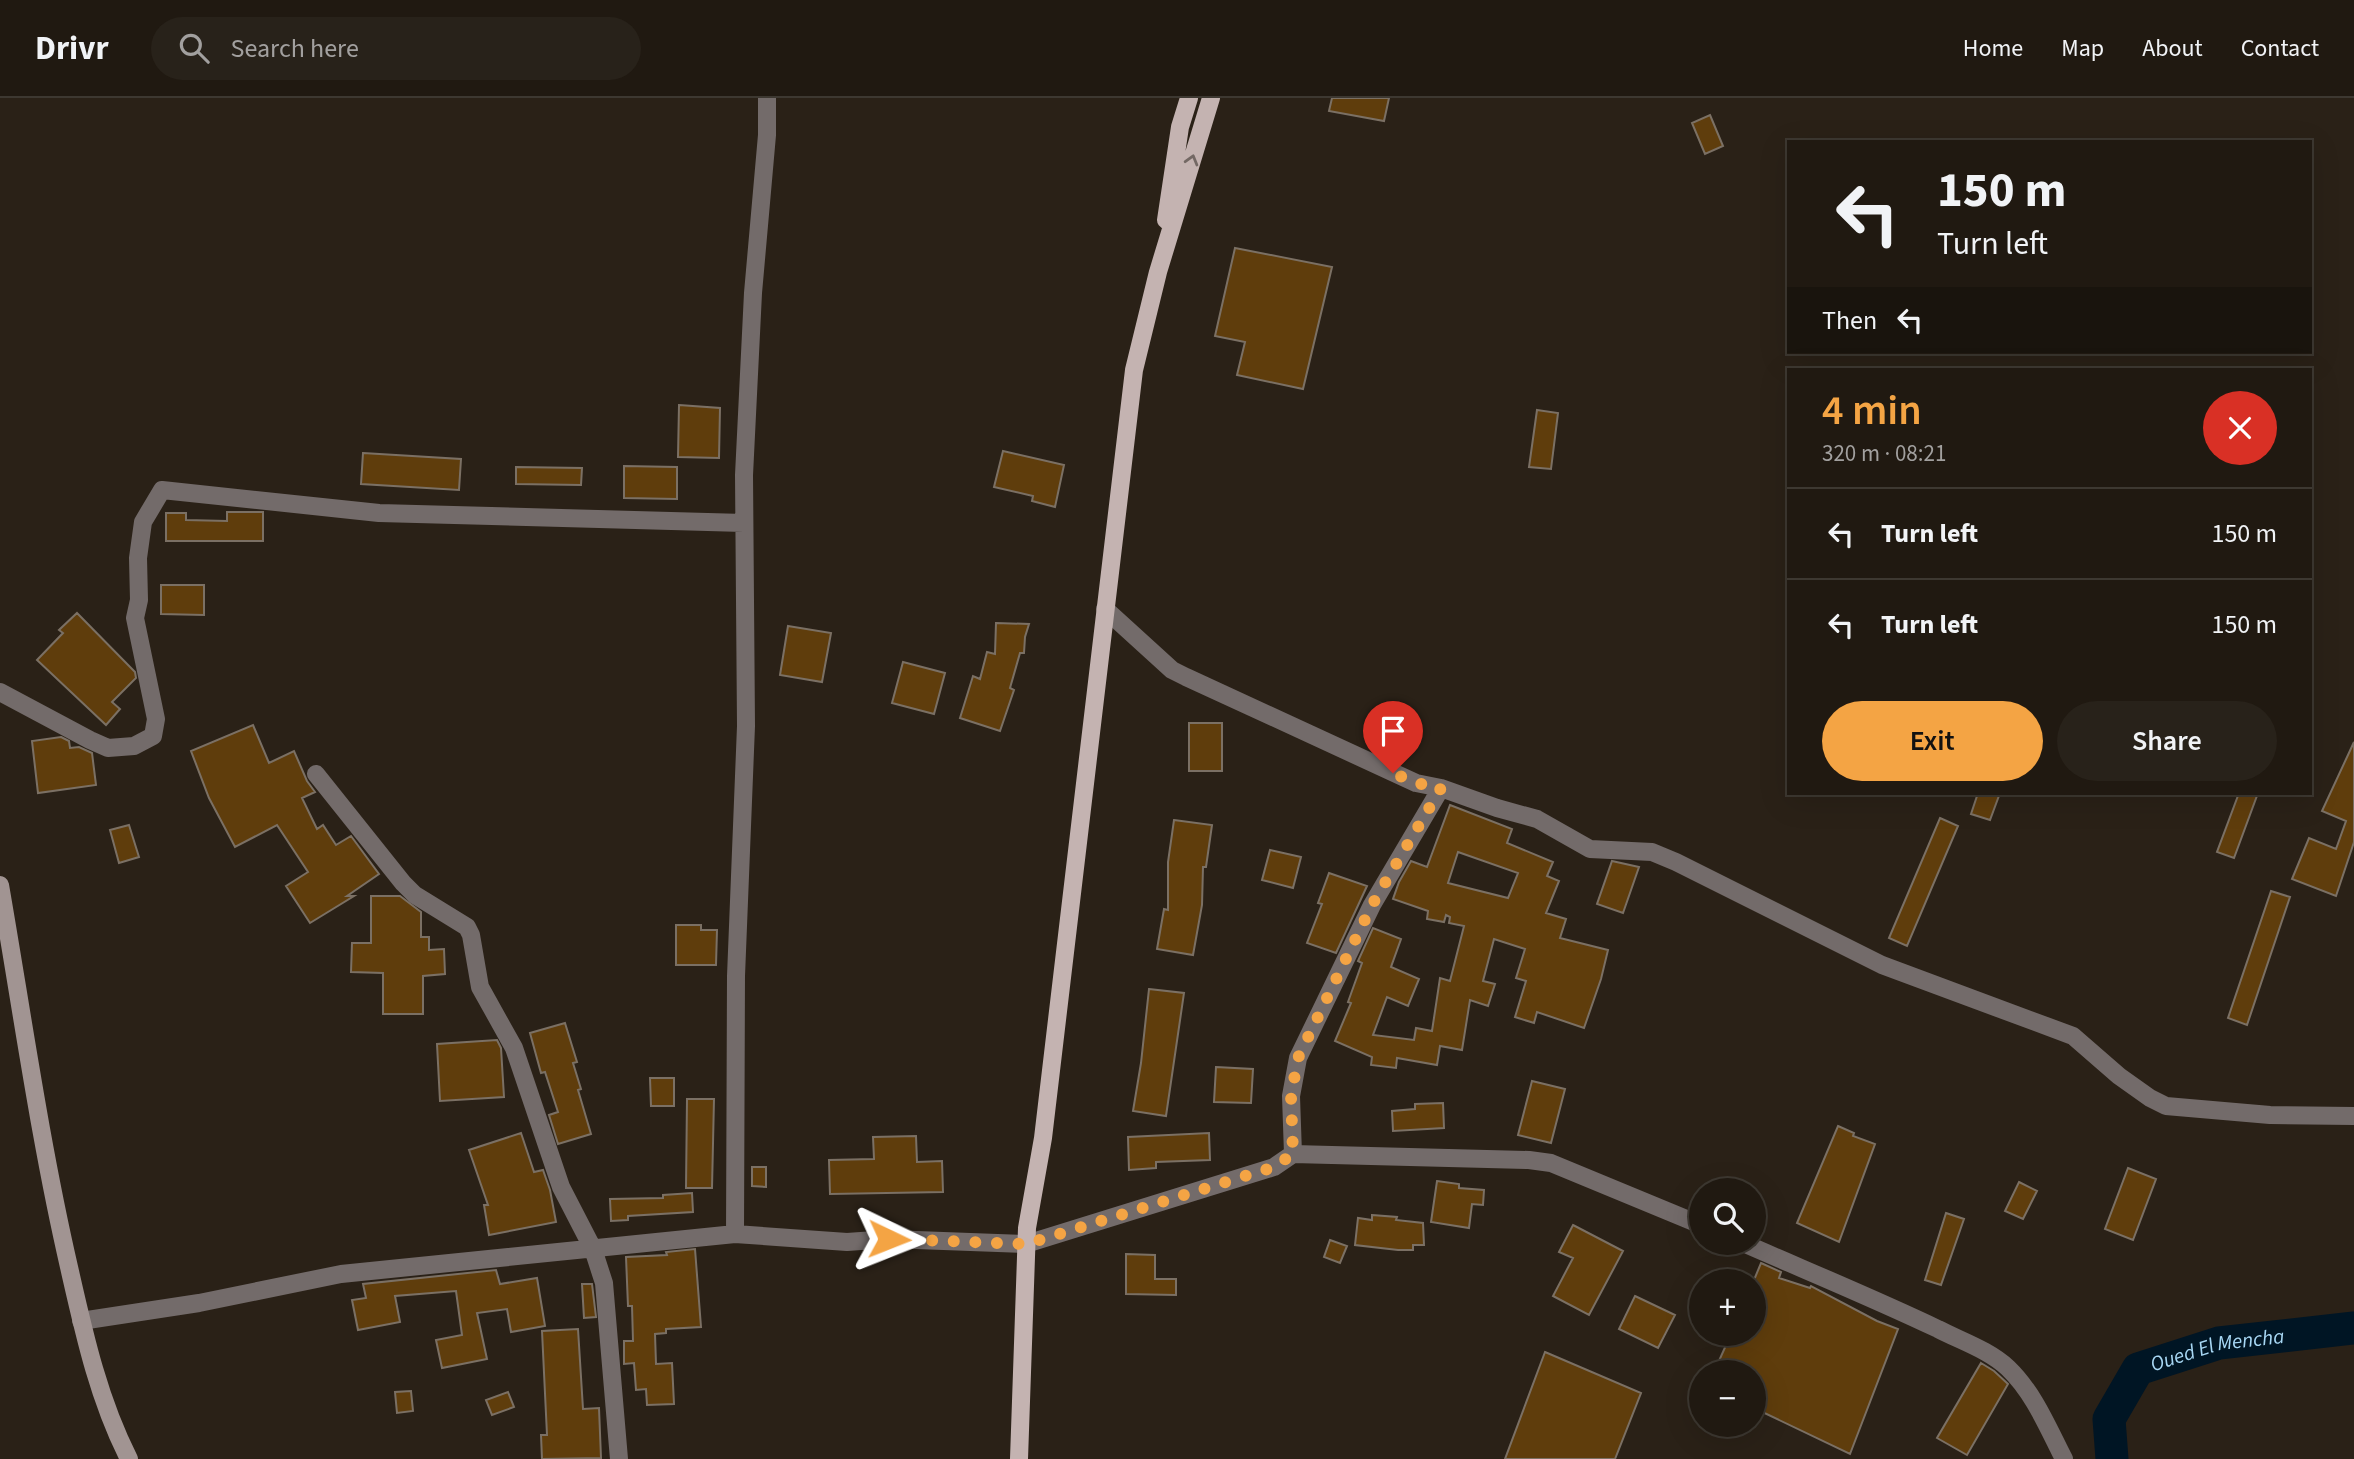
<!DOCTYPE html>
<html lang="en">
<head>
<meta charset="utf-8">
<style>
  body { margin:0; font-family:"Source Sans 3",sans-serif; background:#28221a; color:#f1f3f6; height:100vh; display:flex; flex-direction:column; font-size:26px; white-space:nowrap }
  * { box-sizing:border-box; margin:0 }
  p { font-size:23px; color:#a2a09f }
  .icon { flex:none; width:38px; height:38px; fill:none; stroke:currentColor; stroke-width:2; stroke-linecap:round; stroke-linejoin:round }
  .map { position:relative; flex:1; overflow:hidden }
  .side { position:absolute; left:1787px; top:270px; width:525px; height:427px; display:flex; flex-direction:column; background:#201911; border-radius:0px; box-shadow:0 7px 28px #0002,0 0 0 2px #3d3831 }
  .side>* { flex:none }
  .hud { position:absolute; left:1787px; top:42px; width:525px; height:214px; border-radius:0px; box-shadow:0 7px 28px #0002,0 0 0 2px #3d3831; background:#201911; color:#f1f3f6; overflow:hidden }
  .controls { position:absolute; left:1689px; top:1080px; display:grid; gap:14px }
  .controls a { display:grid; place-items:center; width:77px; height:77px; border-radius:50%; background:#201911; box-shadow:0 7px 28px #0002,0 0 0 2px #3d3831; font-size:35px }
  .pin { position:absolute; display:grid; place-items:center; width:60px; height:60px; color:#fff; margin:-72px -30px; border-radius:50% 50% 50% 0; rotate:-45deg; box-shadow:0 0 7px #0007 }
  .pin .icon { rotate:45deg }
  .me { position:absolute; width:77px; margin:-38px; rotate:92deg; stroke-linejoin:round; filter:drop-shadow(0 0 5px #0008) }
  .turn { display:flex; align-items:center; gap:24px; height:147px; padding:0 35px; font-size:32px }
  .turn .icon { width:91px; height:91px; stroke-width:2.5 }
  .turn b { display:block; font-size:49px; line-height:60px }
  .then { display:flex; align-items:center; height:66px; padding:0 35px; background:#0003; gap:14px; font-size:26px }
  .round { display:grid; place-items:center; flex:none; width:74px; height:74px; border-radius:37px; background:#28221a }
  .overview { display:flex; align-items:center; justify-content:space-between; height:119px; padding:0 35px }
  h1 { font-size:42px; font-weight:600; line-height:52px; color:#f4a444 }
  .action { display:flex; gap:14px; margin-top:auto; padding:14px 35px }
  .action a { flex:1; height:80px; border-radius:42px; background:#f4a444; color:#111; font-size:28px; font-weight:600; line-height:80px; text-align:center }
  .action a+a { background:#28221a; color:#f1f3f6 }
  ul { padding:0; list-style:none }
  li { display:flex; align-items:center; gap:21px; height:91px; padding:0 35px; border-top:2px solid #3d3831 }
  li div { flex:1 }
  li b { display:block; font-size:26px }
  li em { font-style:normal }
  header { display:flex; align-items:center; gap:42px; box-sizing:border-box; height:98px; padding:0 35px; background:#201911; border-bottom:2px solid #3d3831 }
  header strong { font-size:33px }
  nav { display:flex; gap:38px; margin-inline-start:auto; font-size:24px }
  .search { width:490px; height:63px; background:#28221a; display:flex; align-items:center; gap:18px; box-sizing:border-box; padding:0 24px; border-radius:38px; color:#a2a09f; font-size:26px }
  .map>svg:first-child { display:block }
  .lines { fill:none; stroke-linecap:round; stroke-linejoin:round }
  .river { stroke:#001524; stroke-width:33 }
  .building { fill:#5f3d0c; stroke:#7b7064; stroke-width:2; fill-rule:evenodd }
  .street { stroke:#736b6a; stroke-width:18 }
  .secondary { stroke:#a19492; stroke-width:18 }
  .primary { stroke:#c4b3b1; stroke-width:18 }
  .oneway { stroke:#736864 }
  .route { stroke:#f4a444; stroke-width:12; stroke-dasharray:0 21.6 }
  .labels { text-anchor:middle; dominant-baseline:central; stroke-width:5; stroke-linejoin:round; paint-order:stroke }
  .water-label { font-size:21px; font-style:italic; fill:#a7d7f4; stroke:#100c07 }
</style>
</head>
<body>
<header>
<strong>Drivr</strong>
<div class="search"><svg class="icon" aria-label="search" viewBox="0 0 24 24"><circle cx="10" cy="10" r="6"/><path d="M15 15l6 6"/></svg>Search here</div>
<nav><a>Home</a><a>Map</a><a>About</a><a>Contact</a></nav>
</header>
<div class="map">
<svg width="2354" height="1361" viewBox="0 0 2354 1361">
  <rect width="100%" height="100%" fill="#2a2117"/>
  <g class="lines">
    <!-- river -->
    <path class="river" id="s1" d="M2112 1361 2109 1321 2138 1271 2219 1245 2354 1230"/>
  </g>
  <!-- building -->
  <path class="building" d="M1332 0H1389L1384 23 1329 13Z
    M1710 17 1723 48 1705 56 1692 25Z
    M1235 150 1332 169 1303 291 1237 277 1245 244 1215 238Z
    M679 307 720 310 719 360 678 359Z
    M1537 312 1558 315 1551 371 1529 369Z
    M1003 353 1064 367 1055 409 1032 403 1033 398 994 389Z
    M363 355 461 361 459 392 361 386Z
    M624 368 677 369V401L624 400Z
    M516 369 582 370 581 387 516 386Z
    M227 414H263V443H166V415H186V422L227 423Z
    M161 487H204V517L161 516Z
    M77 515 135 574 136 580 112 604 120 611 106 627 37 562 63 535 59 532Z
    M996 525 1029 526 1025 539 1024 555H1020L1010 590 1014 592 1000 633 960 620 973 578 980 581 987 554 995 556Z
    M788 528 831 535 822 584 780 577Z
    M903 564 945 575 934 616 892 605Z
    M1189 625H1222V673H1189Z
    M253 627 269 665 294 653 307 683 315 694 302 700 317 731 323 727 336 747 351 738 379 776 347 798H354L310 825 286 788 308 774 277 727 235 749 209 700 191 653Z
    M61 639 69 643 70 650 79 649 92 655 96 687 38 695 32 643Z
    M2354 644V744L2336 798 2292 781 2309 740 2336 751 2346 723 2322 713Z
    M1978 695H2000L1990 722 1971 716Z
    M2239 695H2258L2234 760 2217 754Z
    M1450 707 1512 731 1507 745 1553 764 1547 778 1559 783 1546 815 1566 821 1560 840 1608 852 1601 881 1584 930 1537 914 1534 925 1515 919 1526 883 1516 880 1525 851 1494 841 1483 883 1495 886 1488 908 1470 902 1462 952 1440 948 1437 967 1397 960 1396 970 1371 967 1372 959 1335 943 1351 905 1348 904 1362 865 1358 863 1373 830 1401 841 1391 869 1419 881 1408 908 1387 899 1373 937 1414 942 1416 930 1432 933 1440 880 1450 883 1464 828 1449 825 1450 819 1446 817 1444 824 1427 821 1428 813 1393 801 1399 784 1411 763 1427 769ZM1458 754 1518 775 1508 800 1448 785Z
    M1940 720 1958 728 1907 848 1889 840Z
    M1174 722 1212 727 1206 769H1203L1202 807 1193 857 1157 851 1164 811 1168 812V764Z
    M129 727 139 759 119 765 110 732Z
    M1270 752 1301 759 1293 790 1262 782Z
    M1612 763 1639 769 1623 815 1597 806Z
    M1329 775 1367 788 1336 855 1307 845 1322 806 1318 805Z
    M2271 793 2290 799 2247 927 2228 920Z
    M371 798H400L421 814V839H429V852L444 851 445 876 423 878V916H383V875L351 874 352 845H371Z
    M676 827H701V832H717L716 867H676Z
    M1149 891 1184 895 1166 1018 1133 1013 1141 965Z
    M565 925 577 964 573 965 581 991 578 992 591 1036 558 1046 549 1017 558 1014 545 974 541 975 530 935Z
    M497 942 501 950 504 999 440 1003 437 946Z
    M1216 969 1253 971 1251 1005 1214 1004Z
    M650 980H674V1008H651Z
    M1532 983 1565 991 1551 1045 1518 1037Z
    M687 1001H714L712 1090H686Z
    M1443 1005 1444 1030 1393 1033 1392 1013 1415 1011V1006Z
    M1838 1028 1854 1035 1853 1038 1875 1046 1839 1144 1797 1125Z
    M521 1035 534 1074 543 1072 550 1092 556 1124 489 1137 484 1107H488L469 1052Z
    M1209 1035 1210 1062 1156 1064V1070L1129 1072 1128 1039Z
    M916 1038 917 1064 942 1063 943 1094 830 1096 829 1062 874 1061 873 1039Z
    M752 1069H766V1089L752 1088Z
    M2128 1070 2156 1081 2133 1142 2105 1131Z
    M1437 1083 1459 1086V1090L1484 1092 1483 1107 1472 1106 1469 1130 1431 1124Z
    M2019 1084 2037 1093 2023 1121 2005 1113Z
    M692 1095 693 1114 628 1118V1122L611 1123 610 1101 663 1100V1097Z
    M1946 1115 1964 1121 1941 1187 1925 1182Z
    M1372 1117 1397 1119 1396 1122 1423 1125 1424 1147H1413V1152H1398L1355 1147 1358 1120 1372 1122Z
    M1573 1127 1623 1153 1589 1217 1553 1198 1573 1160 1559 1154Z
    M1330 1142 1347 1148 1340 1165 1324 1159Z
    M695 1151 701 1229 666 1231V1235L655 1236 656 1266 672 1265 674 1306 647 1307 646 1291 636 1292 634 1265 624 1266V1243H633L632 1208H628L626 1159 667 1157 666 1154Z
    M1126 1156 1155 1157V1181H1176V1197L1126 1196Z
    M1761 1165 1781 1174 1779 1180 1810 1190 1811 1188 1877 1223 1898 1231 1850 1356 1754 1310V1274H1714L1731 1236H1754V1182Z
    M496 1172 500 1186 537 1180 545 1228 511 1234 507 1211 477 1215 487 1261 442 1270 436 1242 462 1237 456 1193 395 1198 400 1224 358 1232 352 1202 366 1200 363 1186Z
    M582 1186H592L596 1219 584 1220Z
    M1635 1198 1675 1217 1658 1250 1619 1231Z
    M578 1231 583 1311 599 1310 601 1360 542 1361 541 1337H547L542 1233Z
    M1545 1254 1641 1295 1615 1361H1505Z
    M1981 1265 1994 1273 2008 1286 1967 1357 1937 1340Z
    M411 1293 413 1313 397 1315 395 1294Z
    M508 1294 514 1309 492 1317 486 1302Z"/>
  <g class="lines">
    <!-- street -->
    <path class="street" d="M1105 511 1172 572 1186 579 1416 685 1441 690 1497 710 1537 721 1590 751 1652 754 1676 764 1882 867 2073 938 2119 978 2150 1000 2166 1008 2270 1017 2354 1018
      M0 594 90 642 108 650 134 648 153 638 156 621 135 520 139 502 138 460 143 424 162 392 379 415 744 425
      M316 676 403 785 415 797 467 829 471 837 480 889 514 950 561 1089 593 1151 604 1185 619 1361
      M1293 1056 1291 998 1298 960 1372 807 1441 690
      M735 1136 736 878 746 628 744 377 753 195 767 37V0
      M1741 1144C1807 1173 1873 1200 1938 1231 1961 1243 1989 1252 2008 1270 2034 1295 2048 1330 2064 1361
      M81 1223 199 1205 341 1176 735 1136 847 1144 889 1141 1026 1146 1274 1069 1293 1056 1529 1062 1551 1065 1701 1127"/>
    <!-- secondary -->
    <path class="secondary" d="M0 787C22 914 40 1043 69 1169 84 1235 98 1300 129 1361"/>
    <!-- primary -->
    <path class="primary" d="M1166 122 1180 29 1189 0
      M1019 1361 1027 1130 1043 1040 1134 272 1158 174 1211 0"/>
  </g>
  <!-- one-way arrows -->
  <defs><path id="oneway-chevron" d="M-2-3.5L2.5 0L-2 3.5" fill="none" stroke-width="1.6" stroke-linecap="round" stroke-linejoin="round" transform="scale(1.75)"/></defs>
  <use class="oneway" href="#oneway-chevron" transform="translate(1192 62) rotate(-74)"/>
  <g class="lines">
    <!-- route -->
    <path class="route" d="M889 1141 1027 1146 1274 1069 1293 1056 1291 998 1298 960 1372 807 1441 690 1416 685 1393 675"/>
  </g>
  <g class="labels">
    <!-- water labels -->
    <g class="water-label">
      <text stroke="none"><textPath href="#s1" startOffset="180">Oued El Mencha</textPath></text>
    </g>
  </g>
</svg>
<div class="controls">
<a><svg class="icon" aria-label="search" viewBox="0 0 24 24"><circle cx="10" cy="10" r="6"/><path d="M15 15l6 6"/></svg></a>
<a>+</a>
<a>−</a>
</div>
<div class="pin" style="left:1393px;top:675px;background:#d93025"><svg class="icon" aria-label="arrive" viewBox="0 0 24 24"><path d="M6 21V4h12l-3 4 3 4H6"/></svg></div>
<svg class="me" style="left:889px;top:1141px" viewBox="-20 -20 40 40"><path d="M0-17L14 15 0 8-14 15z" fill="#f4a444" stroke="#fff" stroke-width="4"/></svg>
<div class="hud">
<div class="turn"><svg class="icon" aria-label="left" viewBox="0 0 24 24"><path d="M17 20v-9H6M10 6l-5 5 5 5"/></svg><div><b>150 m</b>Turn left</div></div>
<div class="then">Then<svg class="icon" aria-label="left" viewBox="0 0 24 24"><path d="M17 20v-9H6M10 6l-5 5 5 5"/></svg></div>
</div>
<section class="side">
<div class="overview"><div><h1>4 min</h1><p>320 m · 08:21</p></div><a class="round" style="background:#d93025;color:#fff"><svg class="icon" aria-label="close" viewBox="0 0 24 24"><path d="M6 6l12 12M18 6L6 18"/></svg></a></div>
<ul>
<li><svg class="icon" aria-label="left" viewBox="0 0 24 24"><path d="M17 20v-9H6M10 6l-5 5 5 5"/></svg><div><b>Turn left</b></div><em>150 m</em></li>
<li><svg class="icon" aria-label="left" viewBox="0 0 24 24"><path d="M17 20v-9H6M10 6l-5 5 5 5"/></svg><div><b>Turn left</b></div><em>150 m</em></li>
</ul>
<div class="action"><a>Exit</a><a>Share</a></div>
</section>
</div>
</body>
</html>
